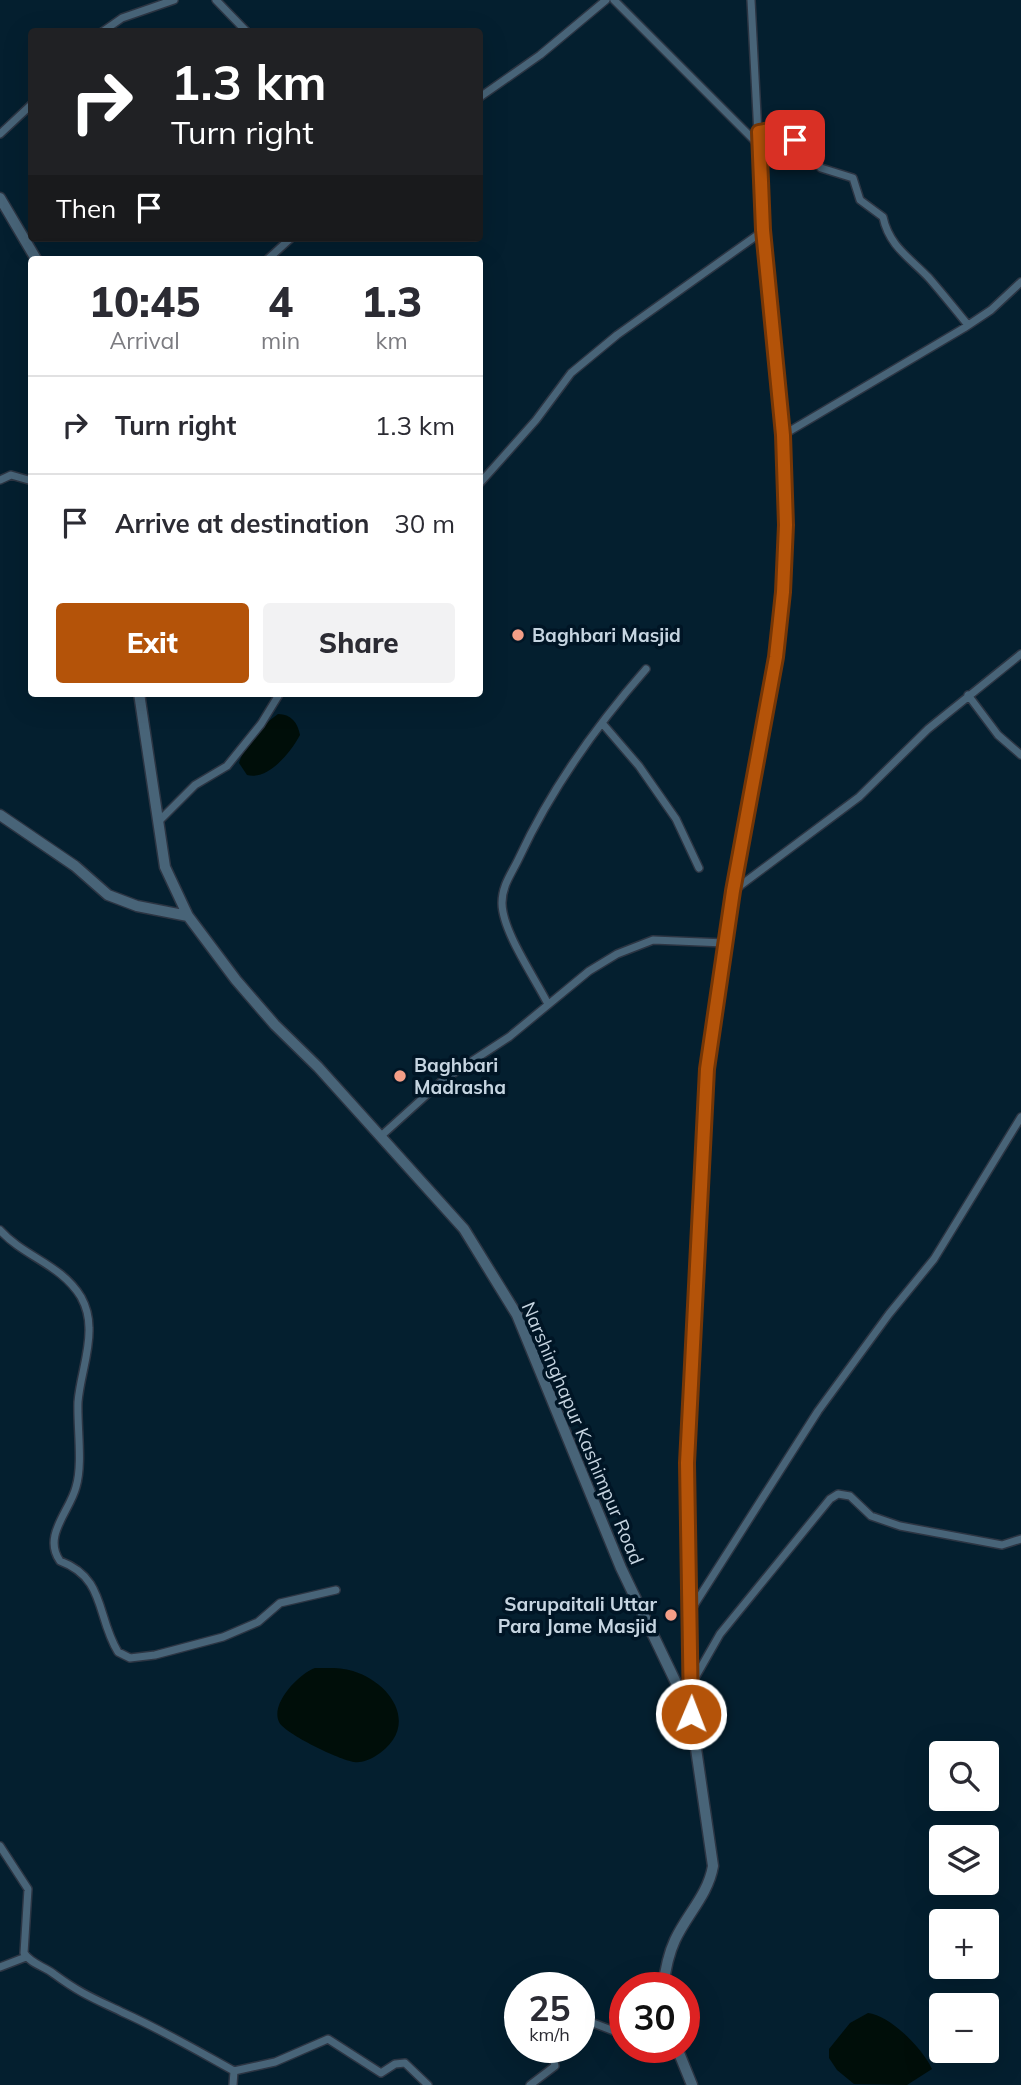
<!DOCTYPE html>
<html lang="en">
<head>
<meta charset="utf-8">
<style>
  body { margin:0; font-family:Mulish,sans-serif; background:#f2f2f3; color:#2b2b33; height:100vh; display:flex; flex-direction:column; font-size:26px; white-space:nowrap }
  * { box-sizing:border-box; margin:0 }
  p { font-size:23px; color:#7c7c81 }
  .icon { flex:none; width:38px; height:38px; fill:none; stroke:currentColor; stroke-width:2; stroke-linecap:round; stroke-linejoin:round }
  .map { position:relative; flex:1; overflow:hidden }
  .panel { position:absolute; left:28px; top:256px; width:455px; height:441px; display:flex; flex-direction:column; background:#fff; border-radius:7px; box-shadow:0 7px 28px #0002 }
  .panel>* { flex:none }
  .guide { position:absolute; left:28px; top:28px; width:455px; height:214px; border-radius:7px; box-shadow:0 7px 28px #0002; background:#202124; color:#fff; overflow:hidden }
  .fabs { position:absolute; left:929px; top:1741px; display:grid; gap:14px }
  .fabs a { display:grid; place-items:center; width:70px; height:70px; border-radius:7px; background:#fff; box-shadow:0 7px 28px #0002; font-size:35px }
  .speed { position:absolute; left:504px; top:1972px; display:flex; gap:14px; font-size:35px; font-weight:700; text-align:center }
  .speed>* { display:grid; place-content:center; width:91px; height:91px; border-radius:50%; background:#fff; box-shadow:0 7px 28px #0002; line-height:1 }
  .speed small { font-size:18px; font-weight:400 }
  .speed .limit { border:10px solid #d22; background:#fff; color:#111 }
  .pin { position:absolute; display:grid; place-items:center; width:60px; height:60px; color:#fff; margin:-30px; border-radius:14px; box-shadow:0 4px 10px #0006 }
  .me { position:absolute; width:77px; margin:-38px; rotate:1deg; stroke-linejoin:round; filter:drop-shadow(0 0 5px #0008) }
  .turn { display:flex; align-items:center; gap:24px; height:147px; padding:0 28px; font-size:32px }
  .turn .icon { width:91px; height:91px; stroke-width:2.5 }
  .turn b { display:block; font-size:49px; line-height:60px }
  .then { display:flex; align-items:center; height:66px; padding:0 28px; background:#0003; gap:14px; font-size:26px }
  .eta { display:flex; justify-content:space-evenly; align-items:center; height:119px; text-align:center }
  .eta b { font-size:42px; font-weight:800; line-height:49px }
  .primary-button { display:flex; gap:14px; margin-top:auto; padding:14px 28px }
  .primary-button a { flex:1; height:80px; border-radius:7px; background:#b45309; color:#fff; font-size:28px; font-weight:800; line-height:80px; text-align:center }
  .primary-button a+a { background:#f2f2f3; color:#2b2b33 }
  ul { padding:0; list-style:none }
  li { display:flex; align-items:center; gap:21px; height:98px; padding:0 28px; border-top:2px solid #e1e1e2 }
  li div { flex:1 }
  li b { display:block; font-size:26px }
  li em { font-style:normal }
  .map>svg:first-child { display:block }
  .water { fill:#000e09 }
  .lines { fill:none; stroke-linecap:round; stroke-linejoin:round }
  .street-casing { stroke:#2c3543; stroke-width:10 }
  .secondary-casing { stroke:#2c3543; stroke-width:13 }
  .street { stroke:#486478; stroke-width:7 }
  .secondary { stroke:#486478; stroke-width:10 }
  .route-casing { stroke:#753606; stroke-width:18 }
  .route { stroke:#b45309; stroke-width:12 }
  .poi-dot { fill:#f49e87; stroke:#001525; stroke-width:2.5 }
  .labels { text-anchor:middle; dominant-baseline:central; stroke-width:7; stroke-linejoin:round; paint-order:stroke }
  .poi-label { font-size:19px; font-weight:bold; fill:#c6d5e1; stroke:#001525; text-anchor:start }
  .street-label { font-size:19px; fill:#c6d5e1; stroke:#001525 }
</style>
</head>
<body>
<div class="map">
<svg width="1021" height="2085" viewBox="0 0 1021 2085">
  <rect width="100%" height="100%" fill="#041f2f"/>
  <!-- water -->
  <path class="water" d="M278 714C291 714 298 723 300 735 291 752 268 781 247 775L239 763C245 744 262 725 278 714Z
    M315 1668C327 1668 341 1667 353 1671 394 1684 421 1729 374 1757 368 1760 362 1763 354 1762 340 1760 285 1734 279 1722 270 1703 300 1673 315 1668Z
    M868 2013C890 2015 923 2049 932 2069L907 2085 854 2084 837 2070 829 2058V2049L850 2023Z"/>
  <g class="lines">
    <defs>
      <path id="street" d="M216 0 247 32
        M614 0 759 145
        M102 32 122 18 174 0
        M480 97 540 55 606 0
        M759 132 770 129 779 131 808 151 821 168 853 178 860 200 883 217C889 246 910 258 929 278 942 293 955 309 968 325
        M0 134 32 104
        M268 259 291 238
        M783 435 964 328 991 310 1021 282
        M0 480 11 475 32 481
        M480 483 536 420 571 373 617 335 763 231
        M968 695 998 735 1021 755
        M602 723 639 766 676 819 699 868
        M158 822 195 785 227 766 261 724 280 693
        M733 891 859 797 928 729 1021 654
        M548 1004C535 978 502 931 502 903 502 885 512 873 519 858 551 789 596 726 646 669
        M381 1136 443 1080 509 1037 589 971 617 954 653 940 725 943
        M0 1230C24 1257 61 1264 81 1297 86 1306 89 1318 89 1328 90 1352 80 1377 78 1402 77 1427 83 1464 76 1487 70 1511 42 1536 60 1561 106 1578 96 1616 118 1652L130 1658 155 1655 223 1637 258 1622 280 1603 336 1590
        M691 1610 818 1411 889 1314 934 1259 1021 1117
        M692 1683 720 1634 830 1499 838 1494 850 1496 871 1516 900 1526 1002 1545 1021 1539
        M691 1709 687 1463 707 1069 733 891 776 657 783 592 786 525 783 435 763 231 751 0
        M0 1846 28 1889 24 1953C31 1964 44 1966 54 1974 81 1994 95 1999 124 2013 162 2030 198 2051 234 2071L275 2062 328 2039 381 2073 395 2064 405 2063 428 2085
        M0 1967 26 1957
        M579 2031 593 2023 614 2031 625 2026
        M233 2085 234 2071
        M530 2085 555 2066 553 2057 562 2048"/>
      <path id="secondary" d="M0 198 36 259
        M139 693 165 867 188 916 236 980 275 1025 318 1067 464 1229 517 1315 621 1568 691 1714 713 1866C708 1895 687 1914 675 1940 668 1955 665 1971 663 1988
        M0 815 75 866 108 895 137 906 188 916
        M677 2048 692 2085"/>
    </defs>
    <!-- street casing -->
    <use href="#street" class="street-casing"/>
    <!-- secondary casing -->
    <use href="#secondary" class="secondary-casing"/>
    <!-- street -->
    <use href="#street" class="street"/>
    <!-- secondary -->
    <use href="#secondary" class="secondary"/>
  </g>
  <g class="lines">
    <defs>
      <path id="route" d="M691 1714 687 1463 707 1069 733 891 776 657 783 592 786 525 783 435 763 230 759 132 775 129 795 140"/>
    </defs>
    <!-- route casing -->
    <use href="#route" class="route-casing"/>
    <!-- route -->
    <use href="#route" class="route"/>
  </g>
  <!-- markers -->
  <g class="poi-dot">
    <circle cx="518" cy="635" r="7"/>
    <circle cx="400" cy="1076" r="7"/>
    <circle cx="671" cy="1615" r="7"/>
  </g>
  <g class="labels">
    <!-- poi labels -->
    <g class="poi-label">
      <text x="532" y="635">Baghbari Masjid</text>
      <text x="414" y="1065">Baghbari<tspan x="414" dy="22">Madrasha</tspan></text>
      <text x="657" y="1604" text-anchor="end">Sarupaitali Uttar<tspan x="657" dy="22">Para Jame Masjid</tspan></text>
    </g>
    <!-- street labels -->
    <g class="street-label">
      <text transform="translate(583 1433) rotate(67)">Narshinghapur Kashimpur Road</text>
    </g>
  </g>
</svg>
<div class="fabs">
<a><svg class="icon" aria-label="search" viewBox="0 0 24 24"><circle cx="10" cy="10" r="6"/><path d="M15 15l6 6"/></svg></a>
<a><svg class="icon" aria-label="layers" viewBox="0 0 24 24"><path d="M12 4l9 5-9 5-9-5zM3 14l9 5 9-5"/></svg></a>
<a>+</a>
<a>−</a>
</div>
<div class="speed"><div>25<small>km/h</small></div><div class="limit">30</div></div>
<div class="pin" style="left:795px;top:140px;background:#d93025"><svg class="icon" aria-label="arrive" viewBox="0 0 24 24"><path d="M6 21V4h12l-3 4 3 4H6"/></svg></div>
<svg class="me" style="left:691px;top:1714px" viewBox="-20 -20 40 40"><circle r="17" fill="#b45309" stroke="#fff" stroke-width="3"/><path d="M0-11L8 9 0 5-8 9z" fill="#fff"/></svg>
<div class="guide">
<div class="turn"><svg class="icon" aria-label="right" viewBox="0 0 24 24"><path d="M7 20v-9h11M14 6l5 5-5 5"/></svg><div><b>1.3 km</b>Turn right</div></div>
<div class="then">Then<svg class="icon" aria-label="arrive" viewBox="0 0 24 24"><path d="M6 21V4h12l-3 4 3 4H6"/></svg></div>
</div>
<section class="panel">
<div class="eta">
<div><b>10:45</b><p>Arrival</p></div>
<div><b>4</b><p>min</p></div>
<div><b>1.3</b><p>km</p></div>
</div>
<ul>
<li><svg class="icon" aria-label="right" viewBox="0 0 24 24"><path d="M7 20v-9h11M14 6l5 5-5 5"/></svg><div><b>Turn right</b></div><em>1.3 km</em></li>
<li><svg class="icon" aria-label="arrive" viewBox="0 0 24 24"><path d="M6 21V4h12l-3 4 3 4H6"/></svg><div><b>Arrive at destination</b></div><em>30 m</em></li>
</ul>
<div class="primary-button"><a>Exit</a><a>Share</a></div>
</section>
</div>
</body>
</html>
